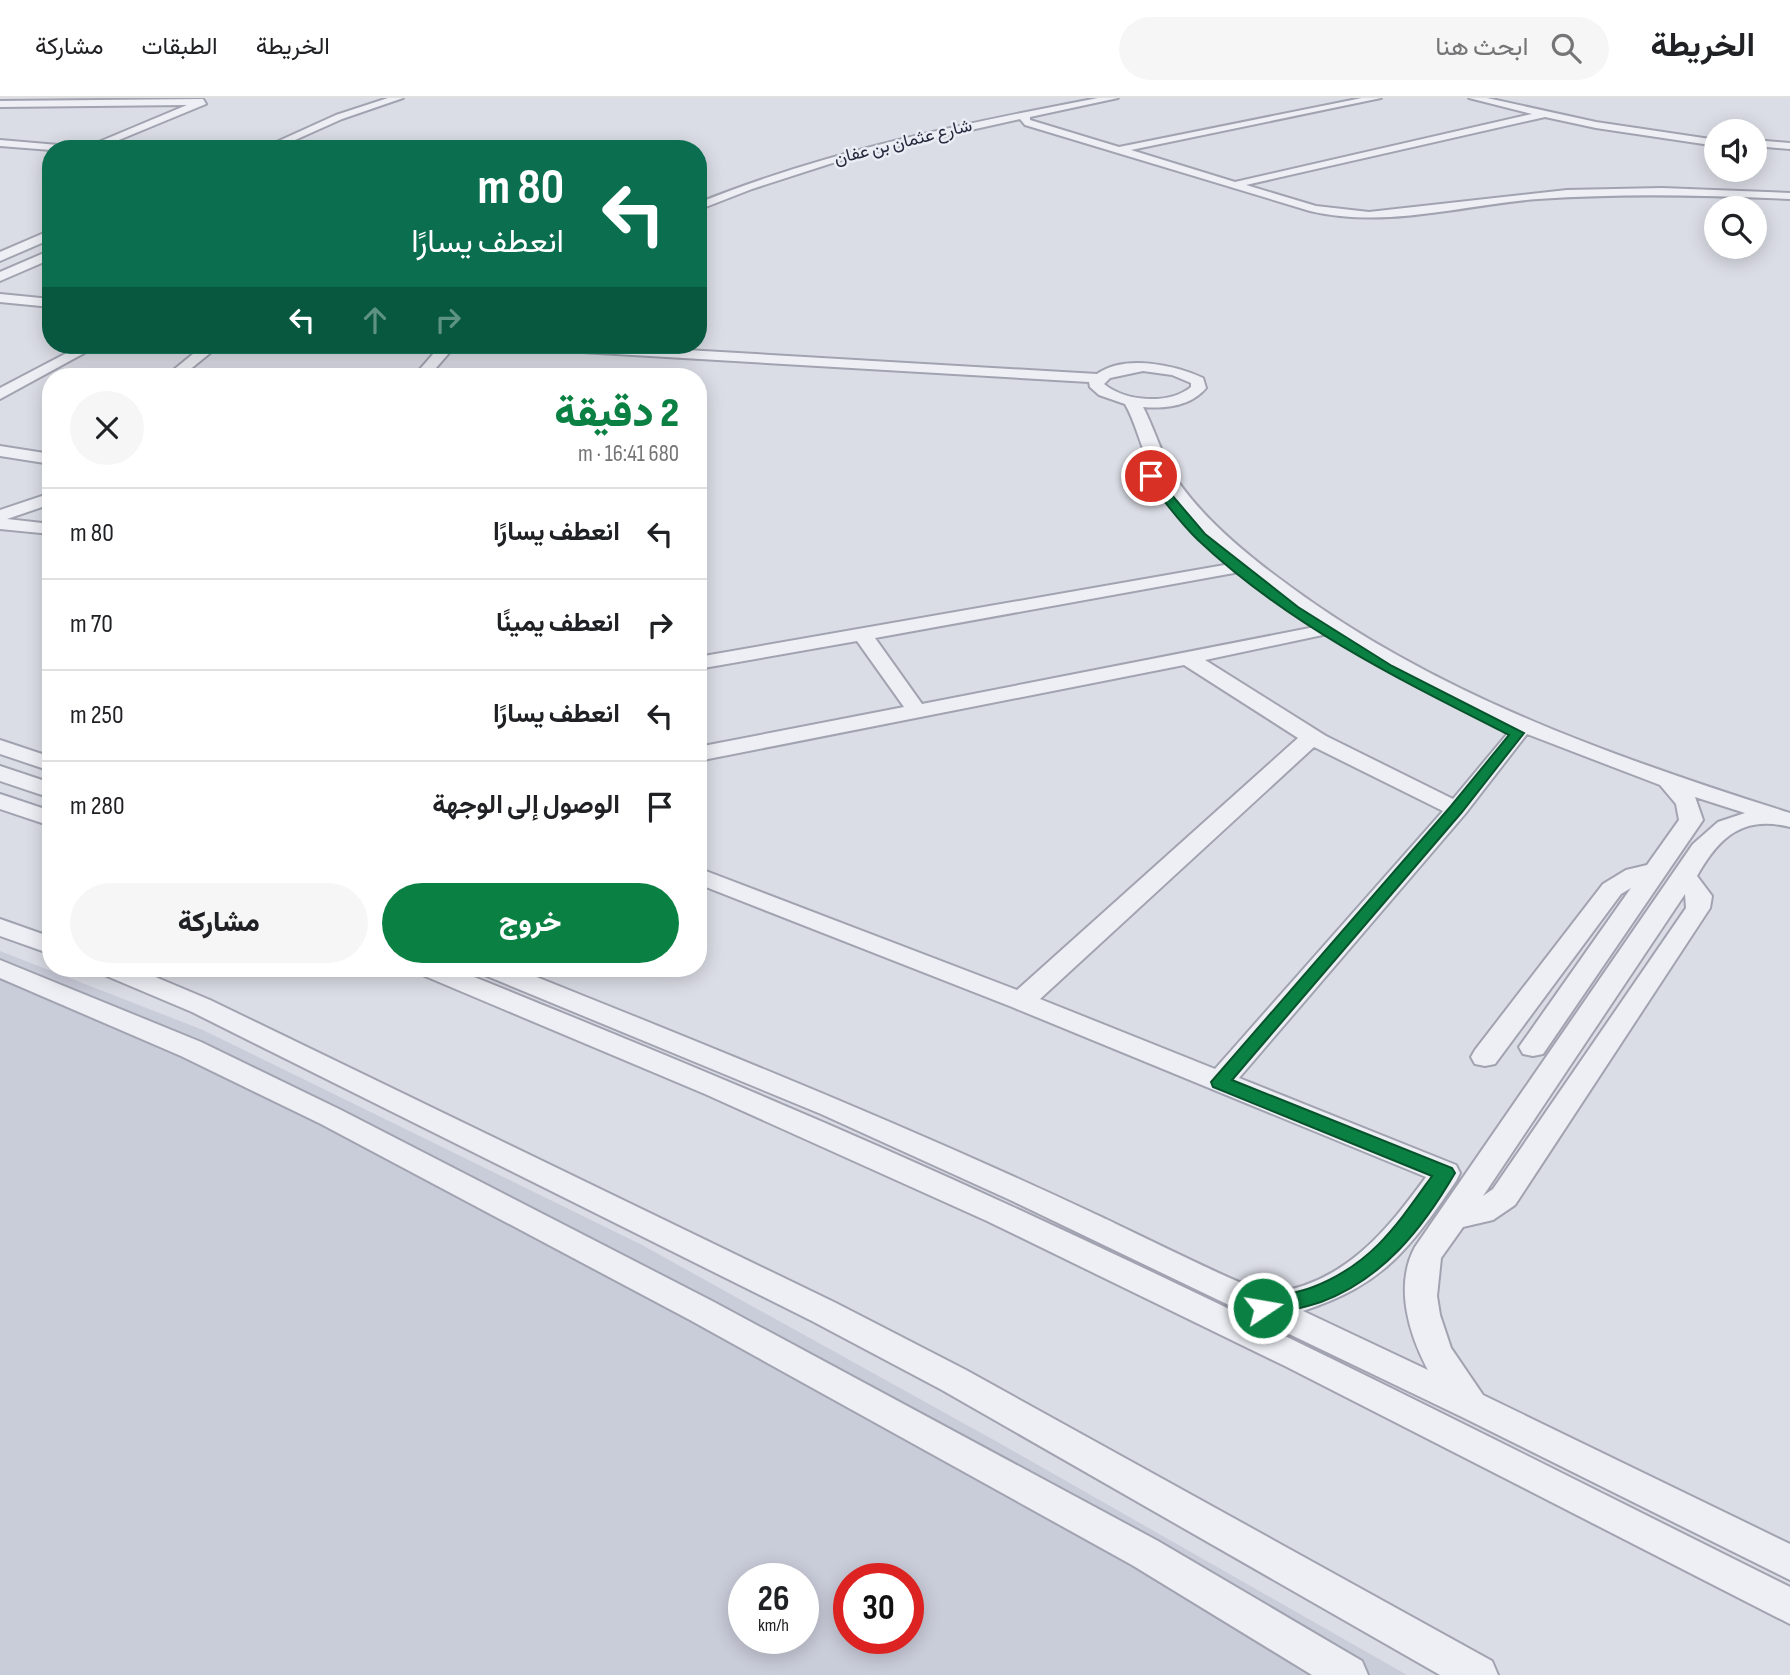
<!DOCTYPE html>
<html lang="ar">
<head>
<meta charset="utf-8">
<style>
  body { margin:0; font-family:"Sofia Sans Condensed",Vazirmatn,sans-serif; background:#f6f6f6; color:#202124; direction:rtl; height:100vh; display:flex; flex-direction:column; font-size:26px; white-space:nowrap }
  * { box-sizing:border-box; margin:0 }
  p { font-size:23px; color:#757577 }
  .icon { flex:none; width:38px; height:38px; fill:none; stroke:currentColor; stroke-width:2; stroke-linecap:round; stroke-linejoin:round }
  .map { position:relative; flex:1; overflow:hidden; direction:ltr }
  .panel { position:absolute; left:42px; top:270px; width:665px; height:609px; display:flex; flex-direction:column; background:#fff; border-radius:28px; box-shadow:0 4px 18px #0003; direction:rtl }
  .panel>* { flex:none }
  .banner { position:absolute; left:42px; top:42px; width:665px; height:214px; border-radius:28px; box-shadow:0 4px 18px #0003; direction:rtl; background:#0b6e4f; color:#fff; overflow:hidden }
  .controls { position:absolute; left:1704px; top:21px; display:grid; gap:14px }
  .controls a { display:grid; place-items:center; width:63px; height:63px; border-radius:50%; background:#fff; box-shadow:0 4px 18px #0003; font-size:35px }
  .speed { position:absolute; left:728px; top:1465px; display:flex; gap:14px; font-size:35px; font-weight:700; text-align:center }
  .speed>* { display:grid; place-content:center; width:91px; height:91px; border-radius:50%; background:#fff; box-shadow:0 4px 18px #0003; line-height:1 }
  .speed small { font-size:18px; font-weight:400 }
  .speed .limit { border:10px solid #d22; background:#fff; color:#111 }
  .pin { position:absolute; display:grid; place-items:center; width:60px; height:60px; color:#fff; margin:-30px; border:4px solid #fff; border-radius:50%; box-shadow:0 2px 7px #0007 }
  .me { position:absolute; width:77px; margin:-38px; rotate:78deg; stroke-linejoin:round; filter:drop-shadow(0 0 5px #0008) }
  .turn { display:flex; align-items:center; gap:24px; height:147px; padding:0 28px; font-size:32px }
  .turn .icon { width:91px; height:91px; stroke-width:2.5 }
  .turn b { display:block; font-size:49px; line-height:60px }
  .lanes { display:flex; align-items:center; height:66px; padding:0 28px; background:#0003; justify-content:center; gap:35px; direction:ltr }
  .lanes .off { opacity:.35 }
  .round { display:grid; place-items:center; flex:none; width:74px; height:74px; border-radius:37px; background:#f6f6f6 }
  .summary { display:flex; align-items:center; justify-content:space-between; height:119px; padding:0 28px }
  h1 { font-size:42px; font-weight:800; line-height:52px; color:#0b8043 }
  .button { display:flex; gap:14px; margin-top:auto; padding:14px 28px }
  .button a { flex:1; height:80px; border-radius:42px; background:#0b8043; color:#fff; font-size:28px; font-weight:800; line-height:80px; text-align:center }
  .button a+a { background:#f6f6f6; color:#202124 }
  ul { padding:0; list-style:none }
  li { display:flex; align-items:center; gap:21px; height:91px; padding:0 28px; border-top:2px solid #e0e0e0 }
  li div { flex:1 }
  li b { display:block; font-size:26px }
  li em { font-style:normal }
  header { display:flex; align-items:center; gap:42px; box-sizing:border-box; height:98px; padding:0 35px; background:#fff; border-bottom:2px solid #e0e0e0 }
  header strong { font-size:33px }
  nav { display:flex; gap:38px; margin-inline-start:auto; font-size:24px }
  .search { width:490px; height:63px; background:#f6f6f6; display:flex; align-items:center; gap:18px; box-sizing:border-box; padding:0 24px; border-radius:38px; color:#757577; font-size:26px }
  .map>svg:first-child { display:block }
  .built { fill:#c9ccd9; fill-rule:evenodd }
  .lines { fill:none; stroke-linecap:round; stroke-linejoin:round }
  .minor-casing { stroke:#a1a3b0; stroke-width:4 }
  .minor { fill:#eeeff5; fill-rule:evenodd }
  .route { fill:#0b8043; stroke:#07532c; stroke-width:2 }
  .labels { text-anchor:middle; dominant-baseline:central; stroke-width:5; stroke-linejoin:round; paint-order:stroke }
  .far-street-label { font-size:18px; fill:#25293d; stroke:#eaedf4 }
</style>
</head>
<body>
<header>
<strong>الخريطة</strong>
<div class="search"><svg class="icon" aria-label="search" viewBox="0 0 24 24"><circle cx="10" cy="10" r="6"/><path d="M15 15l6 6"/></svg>ابحث هنا</div>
<nav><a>الخريطة</a><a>الطبقات</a><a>مشاركة</a></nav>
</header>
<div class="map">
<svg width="1790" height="1577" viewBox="0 0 1790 1577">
  <rect width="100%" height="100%" fill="#dbdde6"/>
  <!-- built -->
  <path class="built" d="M0 853 203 932 642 1147 1001 1346 1407 1577H0ZM744 1480H803V1540H744ZM849 1480H908V1540H849Z"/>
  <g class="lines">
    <defs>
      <path id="minor" d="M388 0H403L342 21 275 51H261L336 17Z
        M1098 0H1118L1030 19V22L1119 49 1362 0H1381L1131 52 1235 84 1532 16 1469 0H1487L1596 24 1717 42V48L1596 30 1545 19 1246 87 1316 108 1369 114 1567 92 1662 90 1790 95V101C1706 97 1622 95 1538 101 1462 107 1387 131 1310 113L1025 27 1020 21 854 58 752 91 698 112V105C827 53 962 26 1098 0Z
        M203 1 206 6 97 51H82L187 7 0 9V3Z
        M0 42 70 48 75 51 51 52 0 48Z
        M1755 42 1790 45V51L1755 48Z
        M51 132V141L0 163V154Z
        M51 152V161L0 183V174Z
        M0 196 51 201V209L0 204Z
        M82 247H99L0 301V290Z
        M204 247H220L182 278H166Z
        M441 247H456L429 278H414Z
        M524 247H600L1097 276C1125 256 1175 267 1203 280L1206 290C1191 308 1165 311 1143 309 1157 336 1163 364 1182 389 1211 428 1252 461 1291 489 1439 598 1616 660 1790 715V729C1743 717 1719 739 1697 778L1712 798 1710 810 1515 1107 1493 1122 1463 1129 1441 1160 1437 1198 1440 1217 1451 1250 1483 1297 1790 1446V1482L1462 1319 1008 1101 821 1016 482 876 478 870H514C709 948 903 1026 1093 1115 1116 1125 1258 1197 1270 1195 1343 1187 1386 1134 1426 1079L1012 909 698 786V770L1017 892 1298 640 1184 567 698 663V649L904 609 857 543 698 571V559L1236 465C1204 434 1172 406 1150 367 1140 347 1136 325 1125 306L1099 297 1090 289 1089 284 531 251ZM1143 273 1172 277 1191 285V289C1169 307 1126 304 1104 286L1110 280ZM1245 473 1320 528 922 606 875 540ZM1332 535 1387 568 1513 629 1453 701 1326 638 1205 562ZM1527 636 1660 687 1676 706 1679 722 1647 767 1626 772 1603 786 1475 952 1471 959 1475 966 1485 968 1495 966 1621 796 1631 790 1519 949 1523 956 1533 958 1543 956 1703 722 1695 699 1745 715 1718 724 1693 746 1415 1149C1394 1188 1409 1236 1428 1272L1303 1213C1385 1186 1409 1151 1456 1083L1460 1075 1456 1067 1239 980 1465 716ZM1314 649 1443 713 1215 971 1040 901ZM1685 796 1686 810 1493 1091 1483 1098Z
        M0 348 51 356V366L0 358Z
        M51 395V406L7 421 51 426V436L0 431V412Z
        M0 642 51 659V673L0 656Z
        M0 668 51 685V700L0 683Z
        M0 696 51 713V728L0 711Z
        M0 821 51 839V856L0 838Z
        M0 862 201 944 341 1012 714 1204 1158 1443 1362 1563 1368 1577H1312L1132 1467 690 1222 321 1026 181 958 0 880Z
        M98 870H134L210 902 836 1205 966 1272 1492 1563 1498 1577H1440L942 1292 812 1223 192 914 102 876Z
        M416 870H452C640 946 827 1023 1011 1108 1274 1229 1531 1360 1790 1489V1526L1285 1268 987 1123 705 996 420 876Z"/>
    </defs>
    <!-- minor casing -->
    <use href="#minor" class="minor-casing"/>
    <!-- minor -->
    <use href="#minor" class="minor"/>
  </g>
  <!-- route -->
  <path class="route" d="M1147 376H1154L1205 436 1298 509 1392 568 1524 635 1462 714 1232 982 1452 1070 1455 1075C1423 1130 1383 1181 1321 1204 1303 1210 1282 1214 1263 1218L1256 1216 1253 1210 1256 1204C1274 1198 1295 1196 1313 1189 1372 1166 1397 1127 1432 1078L1213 989 1211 984 1451 708 1509 637C1400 582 1288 527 1198 442 1179 424 1163 401 1147 381Z"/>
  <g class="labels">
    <!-- far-street labels -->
    <g class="far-street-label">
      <text transform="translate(903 44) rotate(-14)">شارع عثمان بن عفان</text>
    </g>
  </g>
</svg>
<div class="controls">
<a><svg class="icon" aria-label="sound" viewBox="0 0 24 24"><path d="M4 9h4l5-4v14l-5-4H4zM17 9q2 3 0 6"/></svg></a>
<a><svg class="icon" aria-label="search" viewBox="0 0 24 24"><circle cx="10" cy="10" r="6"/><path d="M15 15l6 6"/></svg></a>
</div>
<div class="speed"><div>26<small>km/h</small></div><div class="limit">30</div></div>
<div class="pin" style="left:1151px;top:378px;background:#d93025"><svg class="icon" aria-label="arrive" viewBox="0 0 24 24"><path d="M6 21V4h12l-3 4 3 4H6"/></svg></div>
<svg class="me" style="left:1263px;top:1210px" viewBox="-20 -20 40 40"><circle r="17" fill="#0b8043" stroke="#fff" stroke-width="3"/><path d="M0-11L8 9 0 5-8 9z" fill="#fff"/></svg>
<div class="banner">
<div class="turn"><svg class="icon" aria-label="left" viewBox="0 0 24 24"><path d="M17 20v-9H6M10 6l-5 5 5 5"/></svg><div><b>80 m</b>انعطف يسارًا</div></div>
<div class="lanes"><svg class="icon" aria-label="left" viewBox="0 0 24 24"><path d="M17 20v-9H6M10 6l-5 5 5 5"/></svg><svg class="icon off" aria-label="ahead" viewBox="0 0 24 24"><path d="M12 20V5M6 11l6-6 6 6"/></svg><svg class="icon off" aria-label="right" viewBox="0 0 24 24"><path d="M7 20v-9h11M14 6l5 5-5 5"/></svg></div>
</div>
<section class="panel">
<div class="summary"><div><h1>2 دقيقة</h1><p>680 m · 16:41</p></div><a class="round"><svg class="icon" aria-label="close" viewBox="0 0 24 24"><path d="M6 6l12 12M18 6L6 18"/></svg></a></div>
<ul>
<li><svg class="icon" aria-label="left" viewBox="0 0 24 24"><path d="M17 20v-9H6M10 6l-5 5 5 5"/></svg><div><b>انعطف يسارًا</b></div><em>80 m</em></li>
<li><svg class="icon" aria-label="right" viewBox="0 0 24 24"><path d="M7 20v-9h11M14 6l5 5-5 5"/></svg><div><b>انعطف يمينًا</b></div><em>70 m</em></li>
<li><svg class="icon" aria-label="left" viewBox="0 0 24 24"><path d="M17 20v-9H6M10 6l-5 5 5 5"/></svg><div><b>انعطف يسارًا</b></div><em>250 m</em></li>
<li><svg class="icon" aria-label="arrive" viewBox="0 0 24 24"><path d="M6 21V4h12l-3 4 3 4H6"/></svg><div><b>الوصول إلى الوجهة</b></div><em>280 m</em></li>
</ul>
<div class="button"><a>خروج</a><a>مشاركة</a></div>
</section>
</div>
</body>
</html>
